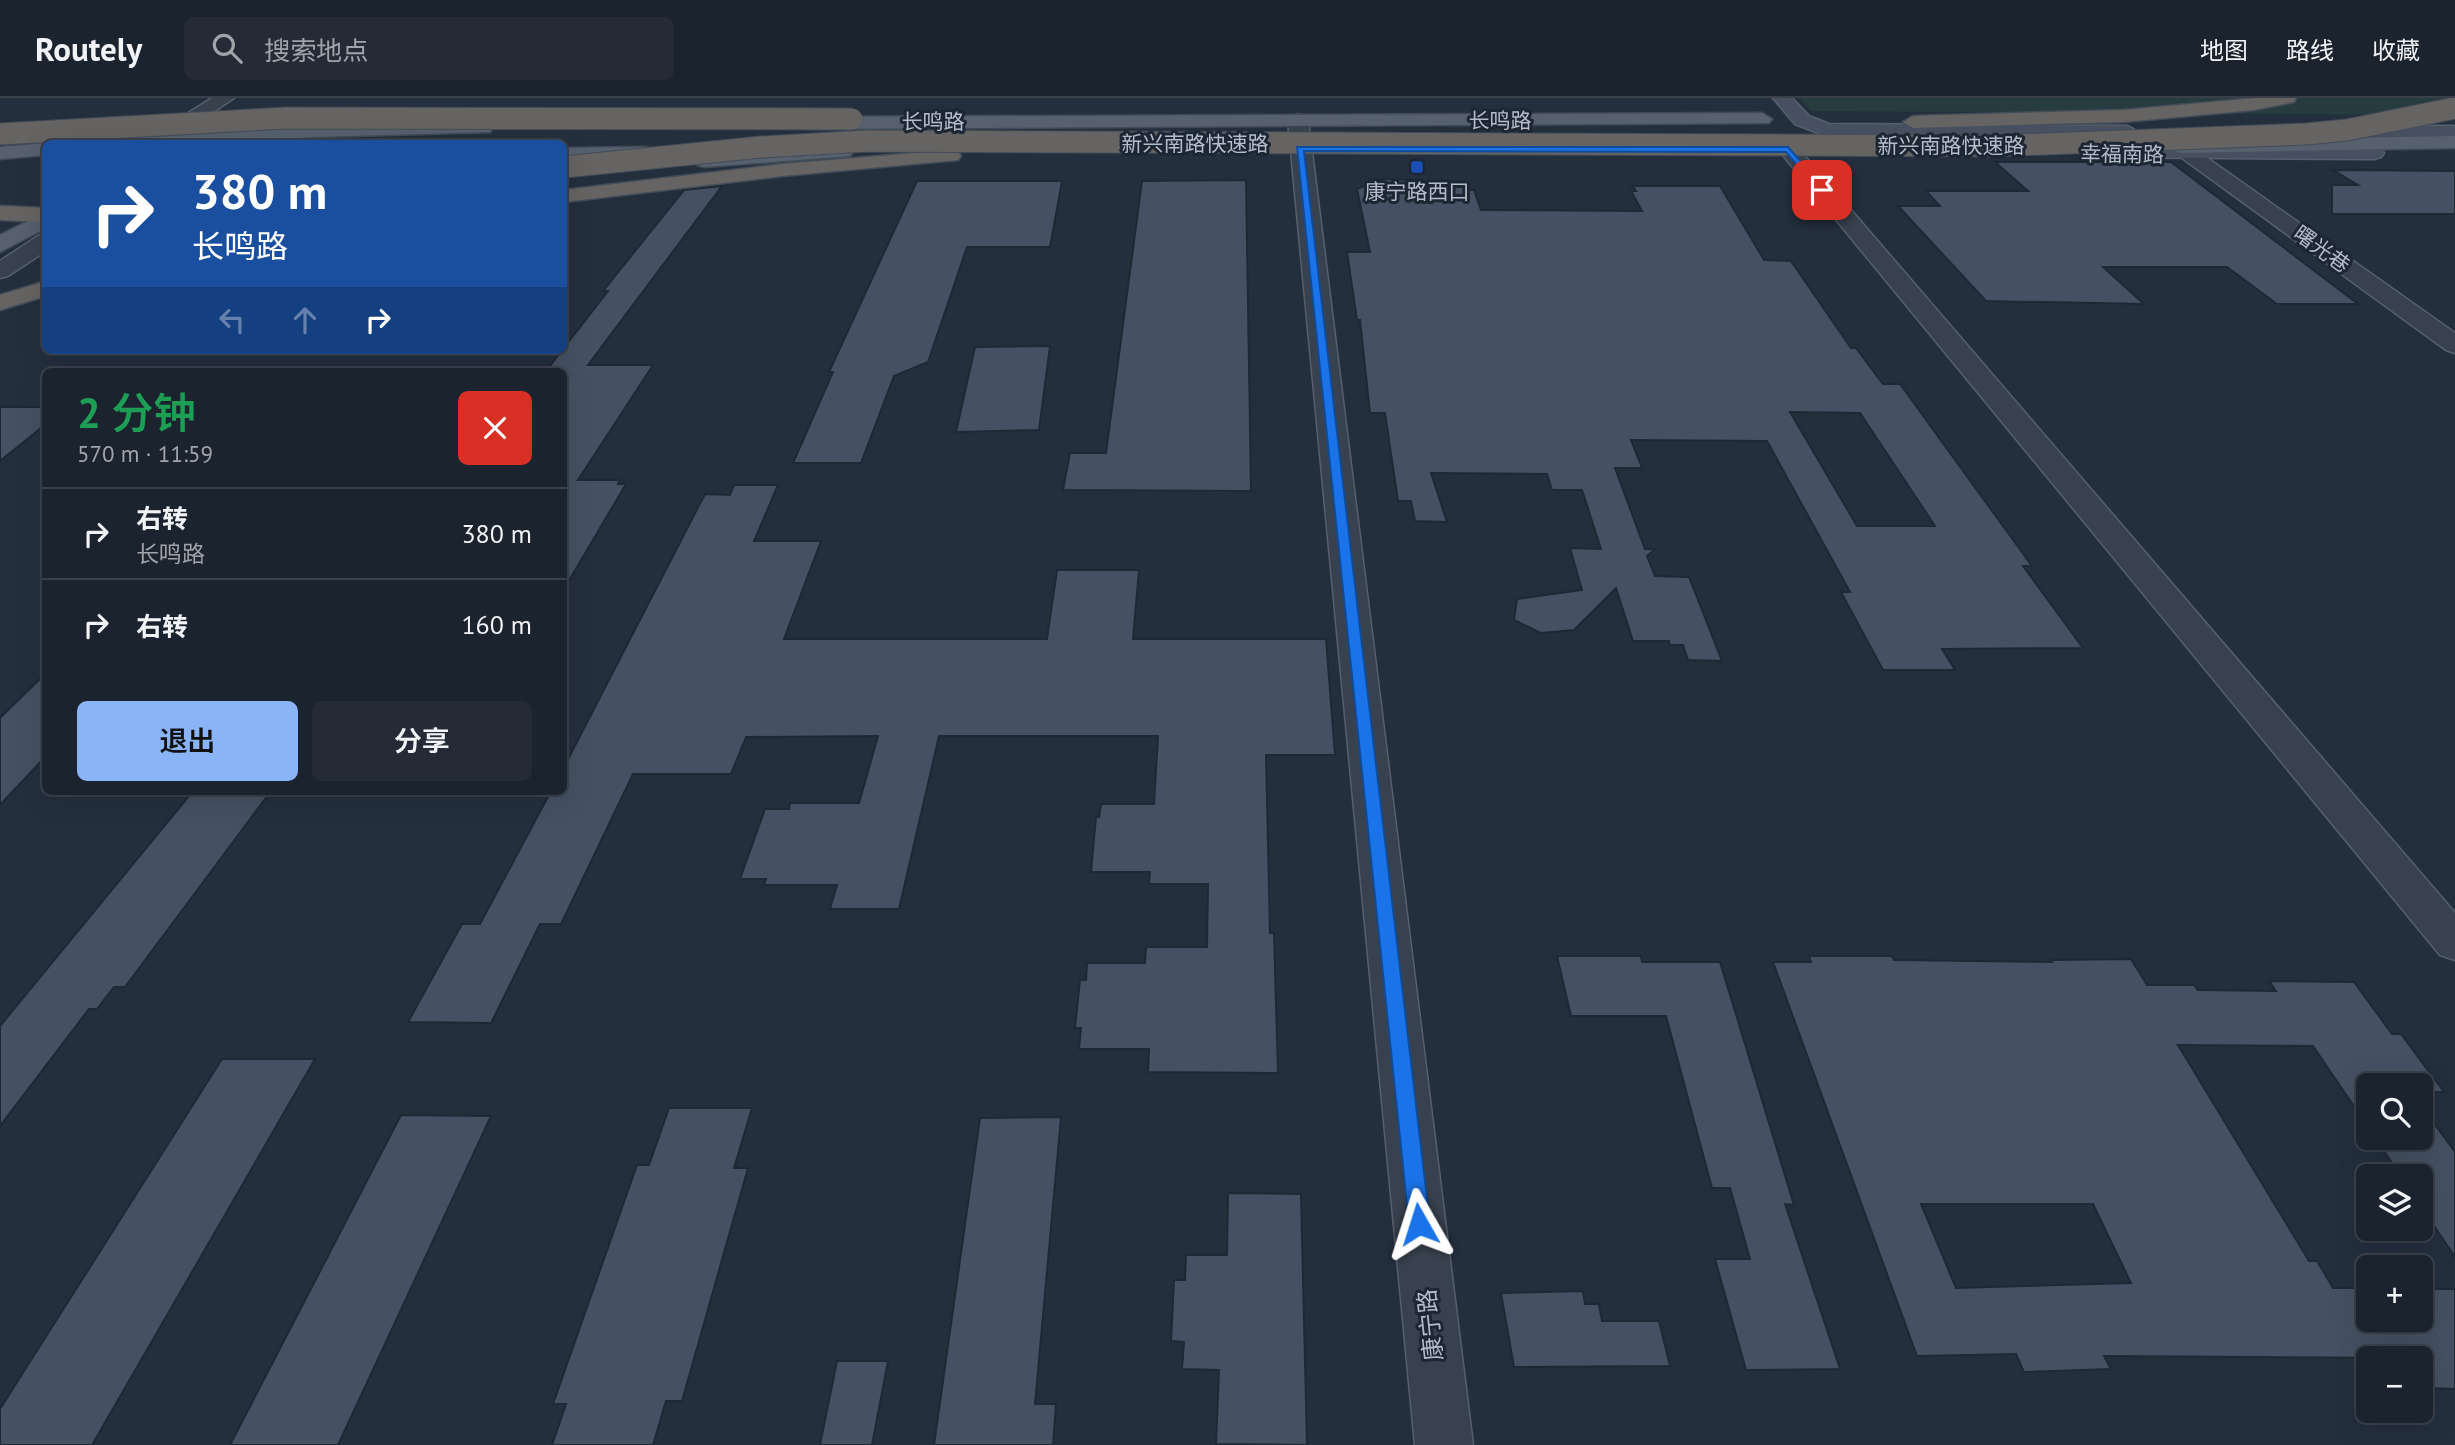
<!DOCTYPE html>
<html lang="zh">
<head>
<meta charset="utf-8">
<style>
  body { margin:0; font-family:"PT Sans","Noto Sans SC",sans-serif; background:#242b36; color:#f1f3f6; height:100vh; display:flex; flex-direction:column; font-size:26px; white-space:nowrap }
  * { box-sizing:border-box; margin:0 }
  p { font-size:23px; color:#a0a4aa }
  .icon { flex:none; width:38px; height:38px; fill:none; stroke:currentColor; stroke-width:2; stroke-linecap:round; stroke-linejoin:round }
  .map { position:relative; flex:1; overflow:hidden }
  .drawer { position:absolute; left:42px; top:270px; width:525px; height:427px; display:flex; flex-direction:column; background:#1b232e; border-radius:10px; box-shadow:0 7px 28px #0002,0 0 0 2px #39404a }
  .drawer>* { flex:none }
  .banner { position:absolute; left:42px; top:42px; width:525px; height:214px; border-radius:10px; box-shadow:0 7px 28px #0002,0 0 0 2px #39404a; background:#1a4fa0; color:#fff; overflow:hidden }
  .tools { position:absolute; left:2356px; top:975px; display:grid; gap:14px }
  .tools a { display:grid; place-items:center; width:77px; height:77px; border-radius:10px; background:#1b232e; box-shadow:0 7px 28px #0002,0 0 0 2px #39404a; font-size:35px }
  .pin { position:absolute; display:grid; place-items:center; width:60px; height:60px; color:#fff; margin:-30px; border-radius:14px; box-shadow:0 4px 10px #0006 }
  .me { position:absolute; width:77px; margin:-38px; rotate:354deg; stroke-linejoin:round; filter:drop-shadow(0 0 5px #0008) }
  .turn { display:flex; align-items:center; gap:24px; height:147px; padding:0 35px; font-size:32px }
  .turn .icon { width:91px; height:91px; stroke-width:2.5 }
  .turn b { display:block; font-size:49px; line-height:60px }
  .lanes { display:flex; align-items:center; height:66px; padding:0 35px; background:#0003; justify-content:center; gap:35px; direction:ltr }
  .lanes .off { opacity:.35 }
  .round { display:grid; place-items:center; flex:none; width:74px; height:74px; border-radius:10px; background:#242b36 }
  .summary { display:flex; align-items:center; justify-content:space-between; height:119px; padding:0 35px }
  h1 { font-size:42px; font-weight:600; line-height:52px; color:#1e9e55 }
  .button { display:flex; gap:14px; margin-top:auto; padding:14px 35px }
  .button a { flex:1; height:80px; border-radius:10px; background:#8ab4f8; color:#111; font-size:28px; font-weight:600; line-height:80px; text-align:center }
  .button a+a { background:#242b36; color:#f1f3f6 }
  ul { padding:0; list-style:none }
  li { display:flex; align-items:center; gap:21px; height:91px; padding:0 35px; border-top:2px solid #39404a }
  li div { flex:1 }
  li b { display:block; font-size:26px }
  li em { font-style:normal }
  header { display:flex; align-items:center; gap:42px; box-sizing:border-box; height:98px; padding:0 35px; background:#1b232e; border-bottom:2px solid #39404a }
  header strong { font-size:33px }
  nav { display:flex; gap:38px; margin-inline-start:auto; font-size:24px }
  .search { width:490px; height:63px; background:#242b36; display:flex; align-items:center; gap:18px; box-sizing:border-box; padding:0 24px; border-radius:10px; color:#a0a4aa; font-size:26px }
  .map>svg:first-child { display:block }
  .green { fill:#263c3f }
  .building { fill:#455162; stroke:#1f2835; stroke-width:2; fill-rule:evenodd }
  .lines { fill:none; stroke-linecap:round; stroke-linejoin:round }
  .minor-casing { stroke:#565f6c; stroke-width:3 }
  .tertiary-casing { stroke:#565f6c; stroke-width:3 }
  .secondary-casing { stroke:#565f6c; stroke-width:3 }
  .primary-casing { stroke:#414a57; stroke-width:3 }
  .trunk-casing { stroke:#434c59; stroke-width:3 }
  .minor { fill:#38414e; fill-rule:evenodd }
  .tertiary { fill:#38414e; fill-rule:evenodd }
  .secondary { fill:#465061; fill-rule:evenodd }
  .primary { fill:#56606e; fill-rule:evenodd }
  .trunk { fill:#656462; fill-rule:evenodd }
  .trunk-bridge-casing { stroke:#434c59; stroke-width:23; stroke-linecap:butt }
  .trunk-bridge { stroke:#656462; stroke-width:21 }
  .route { fill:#1a73e8; stroke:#114b97; stroke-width:2 }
  .transit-dot { fill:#1a4fb4; stroke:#1d2633; stroke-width:2.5 }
  .labels { text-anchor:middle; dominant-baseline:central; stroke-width:6; stroke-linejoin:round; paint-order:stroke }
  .far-street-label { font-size:21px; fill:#b4bcc9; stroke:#1d2633 }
  .far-poi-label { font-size:21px; fill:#b4bcc9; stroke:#1d2633 }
  .street-label { font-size:24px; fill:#b4bcc9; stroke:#1d2633 }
</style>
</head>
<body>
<header>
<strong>Routely</strong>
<div class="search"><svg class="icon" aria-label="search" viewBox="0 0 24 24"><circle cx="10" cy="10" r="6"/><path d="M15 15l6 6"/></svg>搜索地点</div>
<nav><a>地图</a><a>路线</a><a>收藏</a></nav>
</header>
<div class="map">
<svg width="2455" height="1347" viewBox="0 0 2455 1347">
  <rect width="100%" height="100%" fill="#242f3e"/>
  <!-- green -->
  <path class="green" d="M1799 0H2455V17L1811 13Z"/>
  <!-- building -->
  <path class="building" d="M1995 64H2171L2358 206H2277L2227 169H2103L2144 206 1986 203 1898 108H1940L1926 93H2028Z
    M2333 72 2455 73V116H2332V87H2358Z
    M1382 81 1412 82 1413 86 1467 88 1469 92H1474L1481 112 1642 113 1631 93H1636L1633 88H1720L1764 162 1791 163 1851 250H1856L1883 286H1900L2032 468H2023L2083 550 1942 551 1955 572H1883L1841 494H1850L1767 343 1631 342 1642 370H1615L1645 451H1655L1647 458 1655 478 1689 479 1722 563 1688 562 1683 547H1670L1669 543H1633L1616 490 1574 532 1541 535 1514 522 1517 501 1582 492 1570 450 1601 451 1582 392H1552L1547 376 1431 375 1447 424 1415 423 1411 403H1398L1385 315H1370L1360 222H1357L1347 154H1370L1357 91ZM1790 314 1860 315 1935 428H1857Z
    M1246 82 1251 393 1063 392 1070 355H1106L1142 83Z
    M917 83H1062L1050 149H967L928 264 894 278 861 365H793L833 274H829Z
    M722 88 588 267H653L578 382H620L618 386H626L564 491V273H546L608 193H603L684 92Z
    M1050 248 1039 332 956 334 975 249Z
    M0 309H46V326L0 363Z
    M734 387H778L754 443H821L784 541H1047L1057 472H1139L1133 541H1326L1335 657H1266L1270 835H1274L1278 975 1148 974 1149 951H1079L1081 930H1075L1080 882H1086L1087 865H1145L1146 849H1207L1208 786H1149L1150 774H1091L1096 719H1099L1101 706H1154L1158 638H939L899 811H830L837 787H764L766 781H740L765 711H789L790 705H859L878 638 746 639 731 676H633L561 826H540L491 925 408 924 462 826H480L551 693H564V669L705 396 730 397Z
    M46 575V658L0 707V620Z
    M193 693H271L125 889H114L97 911H89L0 1028V928Z
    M1557 858H1641L1642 864H1720L1794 1107 1785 1106 1840 1271 1746 1272 1715 1161H1750L1730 1090H1712L1666 918H1571Z
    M1809 858H1892L1894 862 2052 864 2051 862 2131 861 2147 887H2194L2198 892 2276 893 2269 883 2354 884 2392 936H2401L2444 994H2420V987H2368V1029L2313 948 2178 947 2309 1163H2317L2333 1190H2368V1222H2420V1191H2455V1291L2422 1290 2420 1260 2104 1258 2111 1271 2024 1274 2016 1256 1917 1258 1773 864H1811ZM1921 1106H2093L2131 1185 1956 1190Z
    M222 961H315L92 1347H0V1311Z
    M2420 1006 2455 1054V1159L2420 1107V1078H2401L2375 1040H2420Z
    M669 1010H752L734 1070H748L682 1303H666L653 1347H552L566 1306H553L637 1067H649Z
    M401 1017 491 1018 338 1347H230Z
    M1061 1019 1035 1306H1056L1053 1347H934L980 1020Z
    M1228 1095 1301 1096 1307 1347 1216 1346 1219 1272 1182 1271 1184 1244 1171 1243 1174 1182H1185L1186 1157H1227Z
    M1583 1193 1585 1206H1599L1602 1223H1659L1670 1268 1514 1269 1501 1195Z
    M837 1263H888L872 1347H820Z"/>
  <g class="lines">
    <defs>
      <path id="minor" d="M212 0H234L169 44H155L152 40 155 36Z
        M1789 46 1796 48 2455 815V862L2440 857 1782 56 1779 52 1782 48Z
        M2189 50 2196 52 2455 235V255L2446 252 2182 60 2179 56 2182 52Z
        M46 136V153L8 178 0 180V163L38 138Z"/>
      <path id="tertiary" d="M1298 16 1308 22 1473 1347H1415L1288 22Z"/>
      <path id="secondary" d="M1773 0H1792L1809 18 1829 26 2128 28 2138 34 2128 40 1826 38 1795 26Z
        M2339 28H2455V40L2332 38 2329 34 2332 30Z
        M2092 49H2374L2381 51 2384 55 2381 59 2374 61 2085 59 2082 55 2085 51Z"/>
      <path id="primary" d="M1762 15 1772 21 1769 25 809 31 799 25 809 19Z
        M483 24 490 26 493 30 490 34 316 39 208 46H94L104 40 316 27Z
        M2455 38V50L2182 55 2175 53 2172 49 2175 45 2182 43Z
        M46 45V57L0 61V49Z
        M843 48 850 50 853 54 850 58 704 69 697 67 694 63 697 59 704 57Z
        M645 49 652 51 655 55 652 59 564 62V50Z
        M46 114V130L0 154V137Z"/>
      <path id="trunk" d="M2256 0H2296L2294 4 2254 12 2124 24 1913 30 1903 24 1913 18 2124 12Z
        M951 52 958 54 961 58 958 62 782 78 564 104V92L782 66Z
        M0 108 46 110V124L0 122Z
        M46 183V198L0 212V197Z"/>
    </defs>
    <!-- minor casing -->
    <use href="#minor" class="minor-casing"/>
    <!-- tertiary casing -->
    <use href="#tertiary" class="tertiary-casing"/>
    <!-- secondary casing -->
    <use href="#secondary" class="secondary-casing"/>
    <!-- primary casing -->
    <use href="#primary" class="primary-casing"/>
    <!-- trunk casing -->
    <use href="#trunk" class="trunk-casing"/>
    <!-- minor -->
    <use href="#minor" class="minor"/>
    <!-- tertiary -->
    <use href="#tertiary" class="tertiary"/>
    <!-- secondary -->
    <use href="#secondary" class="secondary"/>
    <!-- primary -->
    <use href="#primary" class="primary"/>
    <!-- trunk -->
    <use href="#trunk" class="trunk"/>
    <defs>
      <path id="trunk-bridge" d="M0 36 286 20 852 21
        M564 69 761 49 867 43 1991 48 2306 36 2347 32 2455 10"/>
    </defs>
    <!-- trunk-bridge casing -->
    <use href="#trunk-bridge" class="trunk-bridge-casing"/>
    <!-- trunk-bridge -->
    <use href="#trunk-bridge" class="trunk-bridge"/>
  </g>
  <!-- route -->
  <path class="route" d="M1297 49H1788L1826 92 1819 93 1786 54 1304 53 1430 1126 1427 1133 1419 1136 1412 1133 1409 1126Z"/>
  <!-- markers -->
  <rect class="transit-dot" x="1410" y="62" width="14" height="14" rx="3.5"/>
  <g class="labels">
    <!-- far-street labels -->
    <g class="far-street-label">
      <text x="1500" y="22">长鸣路</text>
      <text x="933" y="23">长鸣路</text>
      <text x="1195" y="45">新兴南路快速路</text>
      <text x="1951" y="47">新兴南路快速路</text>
      <text transform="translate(2122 56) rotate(1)">幸福南路</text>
      <text transform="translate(2322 151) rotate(36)">曙光巷</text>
    </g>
    <!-- far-poi labels -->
    <g class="far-poi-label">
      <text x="1417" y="93">康宁路西口</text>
    </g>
    <!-- street labels -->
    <g class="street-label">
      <text transform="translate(1430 1227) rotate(-96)">康宁路</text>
    </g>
  </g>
</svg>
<div class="tools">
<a><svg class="icon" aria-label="search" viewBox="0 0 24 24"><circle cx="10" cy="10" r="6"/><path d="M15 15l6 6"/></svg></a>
<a><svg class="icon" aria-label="layers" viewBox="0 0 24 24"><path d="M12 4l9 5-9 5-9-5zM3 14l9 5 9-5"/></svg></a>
<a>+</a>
<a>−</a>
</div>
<div class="pin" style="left:1822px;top:92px;background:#d93025"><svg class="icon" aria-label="arrive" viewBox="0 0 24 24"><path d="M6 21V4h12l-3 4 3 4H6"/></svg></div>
<svg class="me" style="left:1419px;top:1126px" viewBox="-20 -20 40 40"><path d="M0-17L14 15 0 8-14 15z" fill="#1a73e8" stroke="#fff" stroke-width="4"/></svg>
<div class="banner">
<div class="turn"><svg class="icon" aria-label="right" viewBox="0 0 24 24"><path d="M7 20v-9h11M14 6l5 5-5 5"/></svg><div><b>380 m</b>长鸣路</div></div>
<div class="lanes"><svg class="icon off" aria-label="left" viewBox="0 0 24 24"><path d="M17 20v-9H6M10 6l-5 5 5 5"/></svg><svg class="icon off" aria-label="ahead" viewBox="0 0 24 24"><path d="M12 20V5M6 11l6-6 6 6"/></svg><svg class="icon" aria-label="right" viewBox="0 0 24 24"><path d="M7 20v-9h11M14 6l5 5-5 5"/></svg></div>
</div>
<section class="drawer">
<div class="summary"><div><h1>2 分钟</h1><p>570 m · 11:59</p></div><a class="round" style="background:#d93025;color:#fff"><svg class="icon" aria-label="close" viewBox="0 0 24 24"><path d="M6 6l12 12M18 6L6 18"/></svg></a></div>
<ul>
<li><svg class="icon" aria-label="right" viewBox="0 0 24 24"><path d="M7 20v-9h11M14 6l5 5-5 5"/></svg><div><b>右转</b><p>长鸣路</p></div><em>380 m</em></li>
<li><svg class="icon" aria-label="right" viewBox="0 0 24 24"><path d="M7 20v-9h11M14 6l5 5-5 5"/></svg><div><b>右转</b></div><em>160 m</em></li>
</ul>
<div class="button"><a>退出</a><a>分享</a></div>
</section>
</div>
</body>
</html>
